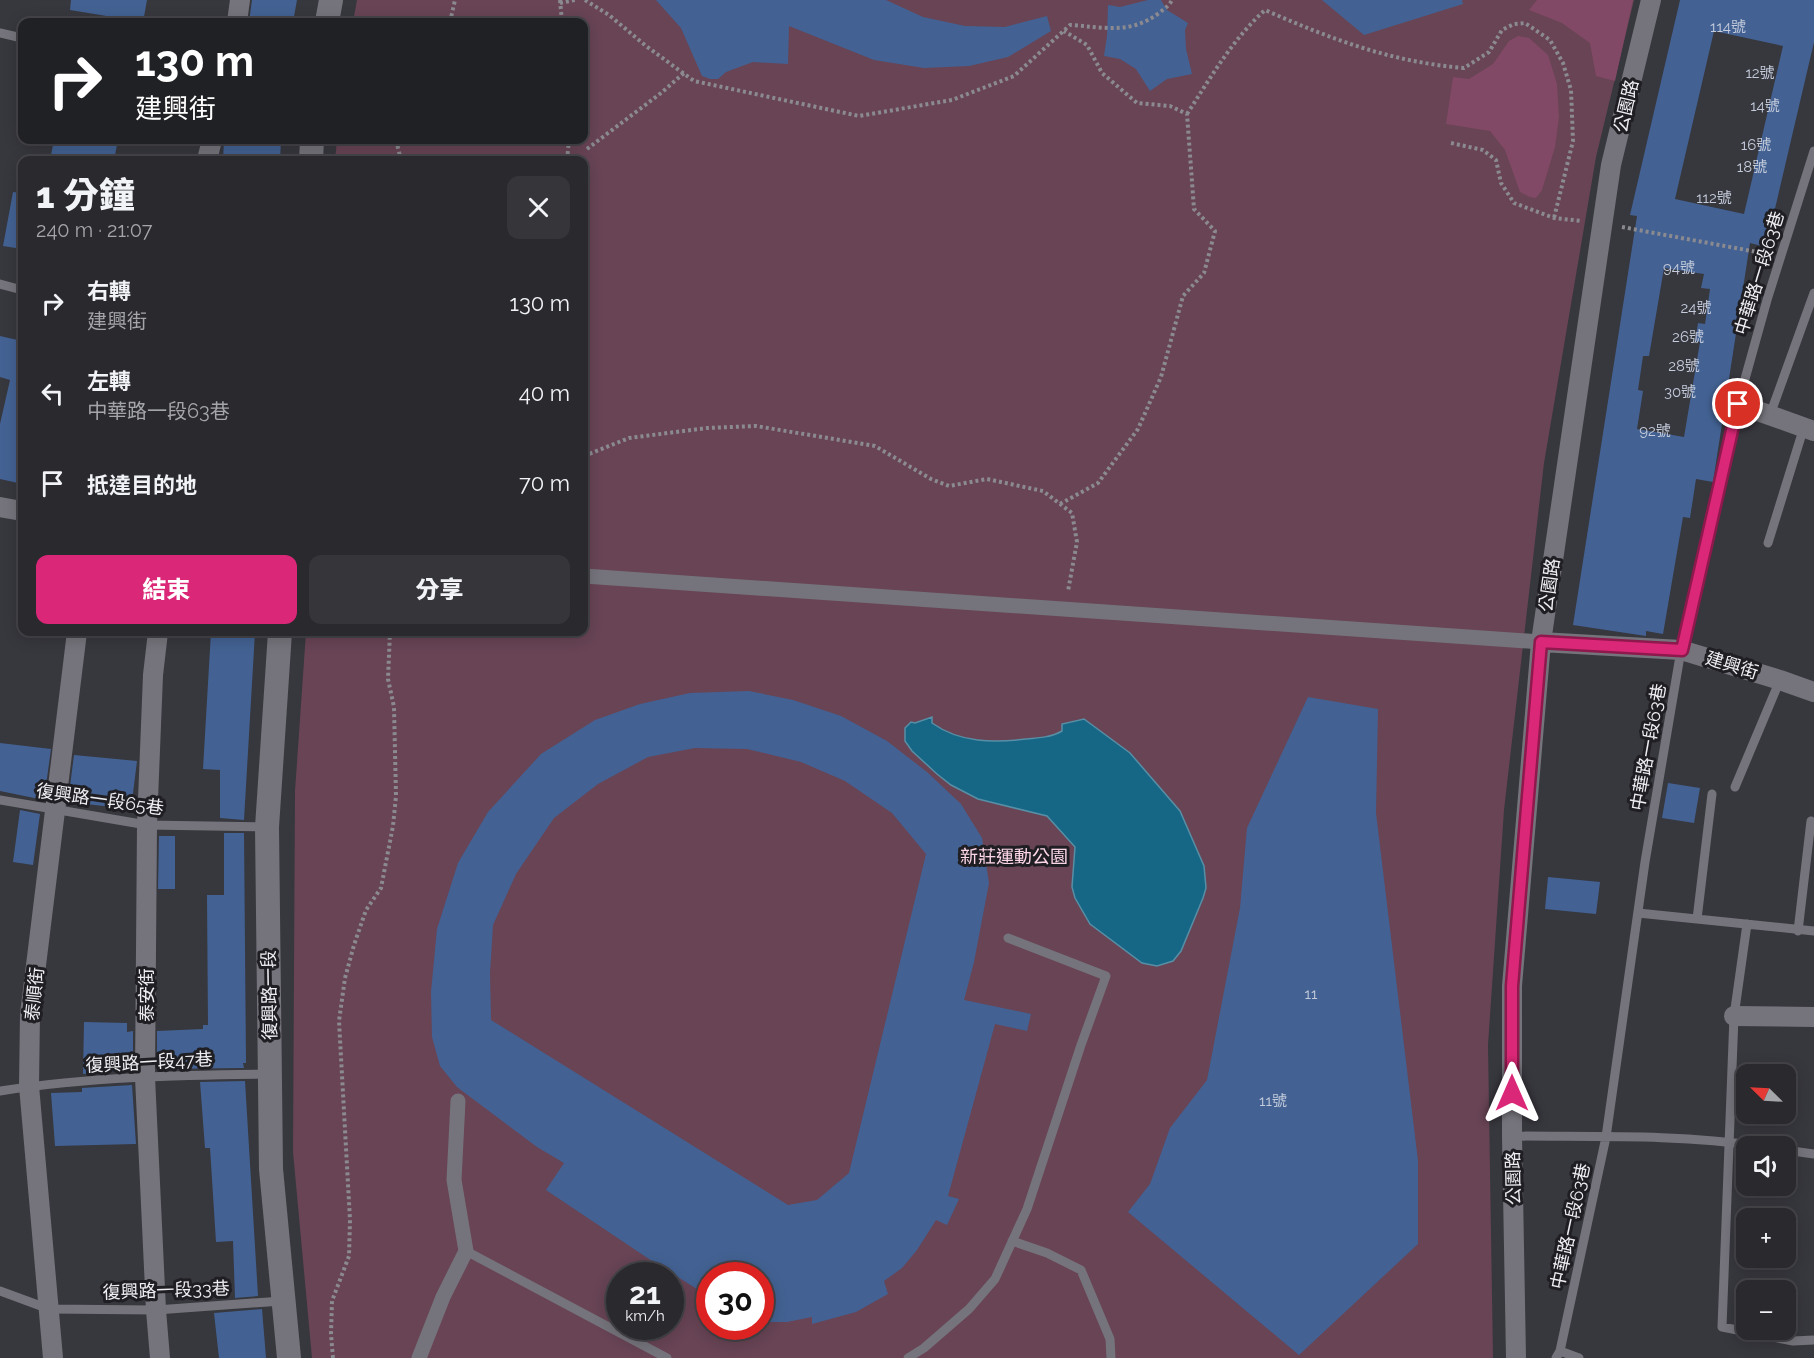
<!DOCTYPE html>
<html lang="zh-TW">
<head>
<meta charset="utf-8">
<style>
  body { margin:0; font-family:Raleway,"Noto Sans TC",sans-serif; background:#35353a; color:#f1f3f6; height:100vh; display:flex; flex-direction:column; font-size:22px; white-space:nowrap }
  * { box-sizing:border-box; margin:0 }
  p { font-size:20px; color:#a5a6aa }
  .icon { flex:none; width:33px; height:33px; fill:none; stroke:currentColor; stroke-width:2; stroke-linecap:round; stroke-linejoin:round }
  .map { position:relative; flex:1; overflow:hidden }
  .panel { position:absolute; left:18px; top:156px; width:570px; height:480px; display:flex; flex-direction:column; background:#29292e; border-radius:12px; box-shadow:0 3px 15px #0003,0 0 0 2px #45454a }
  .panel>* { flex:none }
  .guide { position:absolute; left:18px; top:18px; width:570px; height:126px; border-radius:12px; box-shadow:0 3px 15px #0003,0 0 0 2px #45454a; background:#202124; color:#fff; overflow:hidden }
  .needle { width:39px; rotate:294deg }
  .fabs { position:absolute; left:1736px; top:1064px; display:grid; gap:12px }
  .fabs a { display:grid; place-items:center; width:60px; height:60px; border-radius:12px; background:#29292e; box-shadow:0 3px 15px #0003,0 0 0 2px #45454a; font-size:30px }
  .speed { position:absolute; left:606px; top:1262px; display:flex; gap:12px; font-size:30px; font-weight:700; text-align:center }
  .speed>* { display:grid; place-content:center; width:78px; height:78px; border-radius:50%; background:#29292e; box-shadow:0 3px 15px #0003,0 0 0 2px #45454a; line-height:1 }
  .speed small { font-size:15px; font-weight:400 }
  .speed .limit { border:9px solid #d22; background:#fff; color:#111 }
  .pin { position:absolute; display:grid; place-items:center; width:51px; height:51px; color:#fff; margin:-26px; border:3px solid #fff; border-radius:50%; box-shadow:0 2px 6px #0007 }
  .me { position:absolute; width:66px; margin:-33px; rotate:0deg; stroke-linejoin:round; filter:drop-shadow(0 0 4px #0008) }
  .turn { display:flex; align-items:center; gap:21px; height:126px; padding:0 18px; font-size:27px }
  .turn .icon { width:78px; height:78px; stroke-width:2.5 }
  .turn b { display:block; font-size:42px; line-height:51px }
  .round { display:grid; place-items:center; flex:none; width:63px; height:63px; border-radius:12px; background:#35353a }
  .summary { display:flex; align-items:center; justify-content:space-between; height:102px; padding:0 18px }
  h1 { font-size:36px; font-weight:800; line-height:45px }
  .button { display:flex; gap:12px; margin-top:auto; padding:12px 18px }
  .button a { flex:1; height:69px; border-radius:12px; background:#db2777; color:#fff; font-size:24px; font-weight:800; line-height:69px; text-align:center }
  .button a+a { background:#35353a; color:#f1f3f6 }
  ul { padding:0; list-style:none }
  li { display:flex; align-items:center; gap:18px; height:90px; padding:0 18px }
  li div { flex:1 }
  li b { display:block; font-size:22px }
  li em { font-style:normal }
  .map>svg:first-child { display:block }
  .green { fill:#684455; fill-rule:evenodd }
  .forest { fill:#824966 }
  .water { fill:#166685; stroke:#578fa6; stroke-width:1.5 }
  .building { fill:#436293; fill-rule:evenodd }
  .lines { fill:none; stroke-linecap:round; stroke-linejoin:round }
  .path { stroke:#8b8a90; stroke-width:4; stroke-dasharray:3 3; stroke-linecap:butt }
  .service { stroke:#75747c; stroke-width:9 }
  .pedestrian { stroke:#75747c; stroke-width:15 }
  .minor { stroke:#75747c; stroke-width:20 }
  .tertiary { stroke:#75747c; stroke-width:24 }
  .route-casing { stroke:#8e194d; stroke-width:15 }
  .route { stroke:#db2777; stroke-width:10 }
  .labels { text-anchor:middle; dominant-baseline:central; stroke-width:6; stroke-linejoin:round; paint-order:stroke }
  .number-label { font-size:15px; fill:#c4cbdb }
  .street-label { font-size:18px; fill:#efeef3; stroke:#1f1e22 }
  .park-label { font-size:18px; fill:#fcd6e7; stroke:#1f1e22 }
</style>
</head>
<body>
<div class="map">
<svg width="1814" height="1358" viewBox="0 0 1814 1358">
  <rect width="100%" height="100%" fill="#37373e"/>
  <!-- green -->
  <path class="green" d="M357 0H1634L1596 157 1544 463 1504 810 1488 1045 1493 1358H312L293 1152 295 791 306 632H584V160H335L337 140H584V22H353ZM620 1275H670V1326H620ZM710 1275H760V1326H710Z"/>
  <!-- forest -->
  <path class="forest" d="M1537 0H1633L1615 81 1596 76 1590 43 1562 23 1529 10Z
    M1518 36 1529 38 1548 55 1557 84 1559 117 1555 147 1542 190 1536 198 1530 197 1520 192 1505 150 1490 131 1446 124 1453 77 1469 79 1493 64 1509 41Z"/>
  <!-- water -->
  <path class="water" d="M932 717V723C960 743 994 743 1026 739 1039 738 1052 737 1062 731V724L1084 719 1130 753 1180 811 1204 866 1206 888 1203 898 1181 951 1173 961 1157 966 1142 963 1090 924 1075 898 1072 887 1075 847 1047 816 978 799 951 785 937 774 912 751 905 741V728L911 722 915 723Z"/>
  <!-- building -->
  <path class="building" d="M71 0H147L143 22 70 10Z
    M252 0H297L293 22H249Z
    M656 0H886L923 17 965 26 1005 27 1047 16 1051 31 1008 57 969 66 924 68 874 60 789 26 788 64 753 62 726 72 718 79H710L702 76 681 28Z
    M1148 0H1161L1167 10 1188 23 1185 30 1186 49 1192 74 1167 79 1150 91 1136 69 1120 59 1104 56 1107 36 1108 5 1120 7Z
    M1322 0H1462L1463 4 1364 35Z
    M1680 0H1814V42L1766 247 1750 243 1713 482 1696 479 1690 518 1683 517 1663 634 1646 631V636L1573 625 1637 216 1630 215ZM1714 31 1783 46 1744 214 1675 199ZM1664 268 1704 274 1701 288 1710 289 1705 324 1698 323 1695 341 1700 342 1684 437 1637 429 1643 391 1638 390 1643 356H1649Z
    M54 140H118L114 160H50Z
    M224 140H281L280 160H223Z
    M13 192 22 193V249L3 246Z
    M0 336 22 341V465L18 483 0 479V424L10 380 0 377Z
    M211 632H255L244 820 220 818V770L203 769Z
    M749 691 793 700 841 716 887 741 927 772 961 804 982 838 989 883 974 962 964 1000 1031 1014 1027 1031 995 1024 948 1196 959 1199 947 1225 936 1220 917 1250 902 1268 884 1281 888 1294 856 1312 812 1324V1317L787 1322H760V1275H710V1297L655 1263 546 1190 564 1163 537 1147 457 1087 440 1066 432 1037 431 992 437 929 458 863 488 812 541 754 595 720 640 704 690 693ZM695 748 747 749 801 762 845 781 892 813 926 854 849 1173 817 1200 788 1205 491 1020 490 973 493 925 516 874 554 818 598 784 648 757Z
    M1308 697 1378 709 1376 813 1418 1161V1244L1299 1355 1128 1212 1150 1184 1170 1128 1207 1080 1240 908 1247 828Z
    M0 743 51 749 44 800 0 791Z
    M74 755 137 761 131 809 68 802Z
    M1668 783 1700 788 1694 823 1662 818Z
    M20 810 40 814 33 865 13 862Z
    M224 833H244L246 1063H243L244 1068 157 1069V1031L203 1029V1025H208L207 895H224Z
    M159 836H175V889H158Z
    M1548 877 1600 882 1596 914 1545 909Z
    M84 1022 127 1023V1032L133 1031V1070L83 1074Z
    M245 1081 258 1296 235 1298 233 1241 216 1242 210 1148H205L200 1082Z
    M132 1085 136 1144 55 1146 51 1093 82 1092V1088Z
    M262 1309 266 1358H219L214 1313Z"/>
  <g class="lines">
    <!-- path -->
    <path class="path" d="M560 0 562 22
      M585 0 609 15 646 46 694 81 859 116 952 100 1014 76 1070 25C1103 27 1130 35 1159 13 1164 9 1169 6 1172 0
      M560 3 575 0
      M450 22 455 0
      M1187 114C1211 77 1232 40 1265 10 1331 39 1391 62 1464 68L1489 52 1502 30 1514 24 1525 23 1550 40 1563 63 1571 90 1573 141 1554 218
      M396 140 401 160
      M1451 143 1483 150 1496 160 1501 183 1514 203 1554 218 1582 221
      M587 149 661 93 684 73
      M567 160 569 140
      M1622 227 1768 254
      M584 456 629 438 707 428 756 426 875 446 931 479 949 486 987 479 1043 491 1072 513 1077 542 1068 591
      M1060 504 1098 483 1138 429 1161 377 1183 296 1204 273 1215 231 1194 209 1187 114 1170 106 1137 103 1102 73 1087 45 1064 31
      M333 1358 331 1334 332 1301 349 1256 350 1220 339 1021 345 978 354 945 366 910 381 888 393 826 396 796 394 707 388 679 390 632"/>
    <!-- service -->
    <path class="service" d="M0 33 22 38
      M0 284 22 290
      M1770 415 1814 293
      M1768 543 1804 427
      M1735 787 1780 680
      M0 800 147 825 265 827
      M1638 913 1814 931
      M1697 919 1712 794
      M1747 924 1734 1016 1722 1327 1793 1341 1814 1340
      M1798 931 1811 821
      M0 1091C89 1077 180 1075 270 1074
      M1512 1136C1594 1137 1678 1134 1759 1146
      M1785 1150 1814 1154
      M1012 1241 1047 1253 1081 1270 1110 1339 1111 1358
      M466 1251 667 1358
      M0 1291 49 1309 156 1310 282 1301
      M1560 1351 1579 1358
      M908 1358 924 1348 969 1309 995 1279 1027 1209 1081 1045 1106 976 1008 938
      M1556 1358 1560 1351 1606 1137 1645 862 1681 650 1738 404 1767 300 1814 151"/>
    <!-- pedestrian -->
    <path class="pedestrian" d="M584 576 1541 642
      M419 1358 443 1297 466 1251 454 1180 458 1101"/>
    <!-- minor -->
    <path class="minor" d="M237 22 240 0
      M207 160 212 140
      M1738 404 1814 431
      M0 507 22 511
      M158 632 153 675 147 825 145 1077 156 1310 160 1358
      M1541 642 1681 650 1780 680 1814 692
      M1734 1016 1814 1017
      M53 1358 29 1086 30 1014 77 632
      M1516 1358 1512 1136V986L1541 642 1611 165 1651 0"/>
    <!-- tertiary -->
    <path class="tertiary" d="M327 22 331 0
      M311 160 312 140
      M280 632 267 827 271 1169 289 1358"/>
  </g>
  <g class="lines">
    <defs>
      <path id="route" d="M1512 1093V986L1541 642 1682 650 1738 404"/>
    </defs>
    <!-- route casing -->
    <use href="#route" class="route-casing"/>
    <!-- route -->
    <use href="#route" class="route"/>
  </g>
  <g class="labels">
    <!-- number labels -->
    <g class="number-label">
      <text x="1728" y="27">114號</text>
      <text x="1760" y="73">12號</text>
      <text x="1765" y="106">14號</text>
      <text x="1756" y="145">16號</text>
      <text x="1752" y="167">18號</text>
      <text x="1714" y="198">112號</text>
      <text x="1679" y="268">94號</text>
      <text x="1696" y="308">24號</text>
      <text x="1688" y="337">26號</text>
      <text x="1684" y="366">28號</text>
      <text x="1680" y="392">30號</text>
      <text x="1655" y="431">92號</text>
      <text x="1311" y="994">11</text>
      <text x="1273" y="1101">11號</text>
    </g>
    <!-- street labels -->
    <g class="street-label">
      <text transform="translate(1626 106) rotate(-77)">公園路</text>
      <text transform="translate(1759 273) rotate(-73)">中華路一段63巷</text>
      <text transform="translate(1549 585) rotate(-82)">公園路</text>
      <text transform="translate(1732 665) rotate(17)">建興街</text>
      <text transform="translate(1648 747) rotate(-80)">中華路一段63巷</text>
      <text transform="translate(100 799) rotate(8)">復興路一段65巷</text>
      <text transform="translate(34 994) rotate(-84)">泰順街</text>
      <text transform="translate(146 995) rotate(-90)">泰安街</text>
      <text transform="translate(269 995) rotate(-91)">復興路一段</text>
      <text transform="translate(149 1062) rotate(-3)">復興路一段47巷</text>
      <text transform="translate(1513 1178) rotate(-91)">公園路</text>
      <text transform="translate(1570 1226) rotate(-78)">中華路一段63巷</text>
      <text transform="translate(166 1290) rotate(-2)">復興路一段33巷</text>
    </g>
    <!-- park labels -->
    <g class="park-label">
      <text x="1014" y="856">新莊運動公園</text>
    </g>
  </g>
</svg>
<div class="fabs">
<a><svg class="needle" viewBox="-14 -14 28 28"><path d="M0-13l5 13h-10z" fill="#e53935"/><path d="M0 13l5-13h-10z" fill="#a5a6aa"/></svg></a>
<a><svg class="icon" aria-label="sound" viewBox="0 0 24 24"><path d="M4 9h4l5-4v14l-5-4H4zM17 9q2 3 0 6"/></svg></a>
<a>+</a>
<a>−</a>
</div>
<div class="speed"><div>21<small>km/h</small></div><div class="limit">30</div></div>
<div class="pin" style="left:1738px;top:404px;background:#d93025"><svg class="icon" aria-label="arrive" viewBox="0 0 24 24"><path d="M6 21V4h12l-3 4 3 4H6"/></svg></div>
<svg class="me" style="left:1512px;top:1093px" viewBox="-20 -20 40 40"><path d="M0-17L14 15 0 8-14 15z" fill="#db2777" stroke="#fff" stroke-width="4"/></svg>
<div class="guide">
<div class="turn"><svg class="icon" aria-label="right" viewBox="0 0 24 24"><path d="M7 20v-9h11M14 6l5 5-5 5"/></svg><div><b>130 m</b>建興街</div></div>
</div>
<section class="panel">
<div class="summary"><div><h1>1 分鐘</h1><p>240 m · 21:07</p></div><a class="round"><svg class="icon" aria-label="close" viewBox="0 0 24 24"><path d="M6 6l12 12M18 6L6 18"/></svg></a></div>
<ul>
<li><svg class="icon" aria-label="right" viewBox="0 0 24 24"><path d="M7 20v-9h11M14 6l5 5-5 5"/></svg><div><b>右轉</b><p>建興街</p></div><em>130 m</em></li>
<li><svg class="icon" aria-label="left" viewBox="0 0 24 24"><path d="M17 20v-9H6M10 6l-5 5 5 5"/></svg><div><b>左轉</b><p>中華路一段63巷</p></div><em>40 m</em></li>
<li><svg class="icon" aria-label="arrive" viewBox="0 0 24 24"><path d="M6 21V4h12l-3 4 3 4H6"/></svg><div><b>抵達目的地</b></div><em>70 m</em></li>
</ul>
<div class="button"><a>結束</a><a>分享</a></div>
</section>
</div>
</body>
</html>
